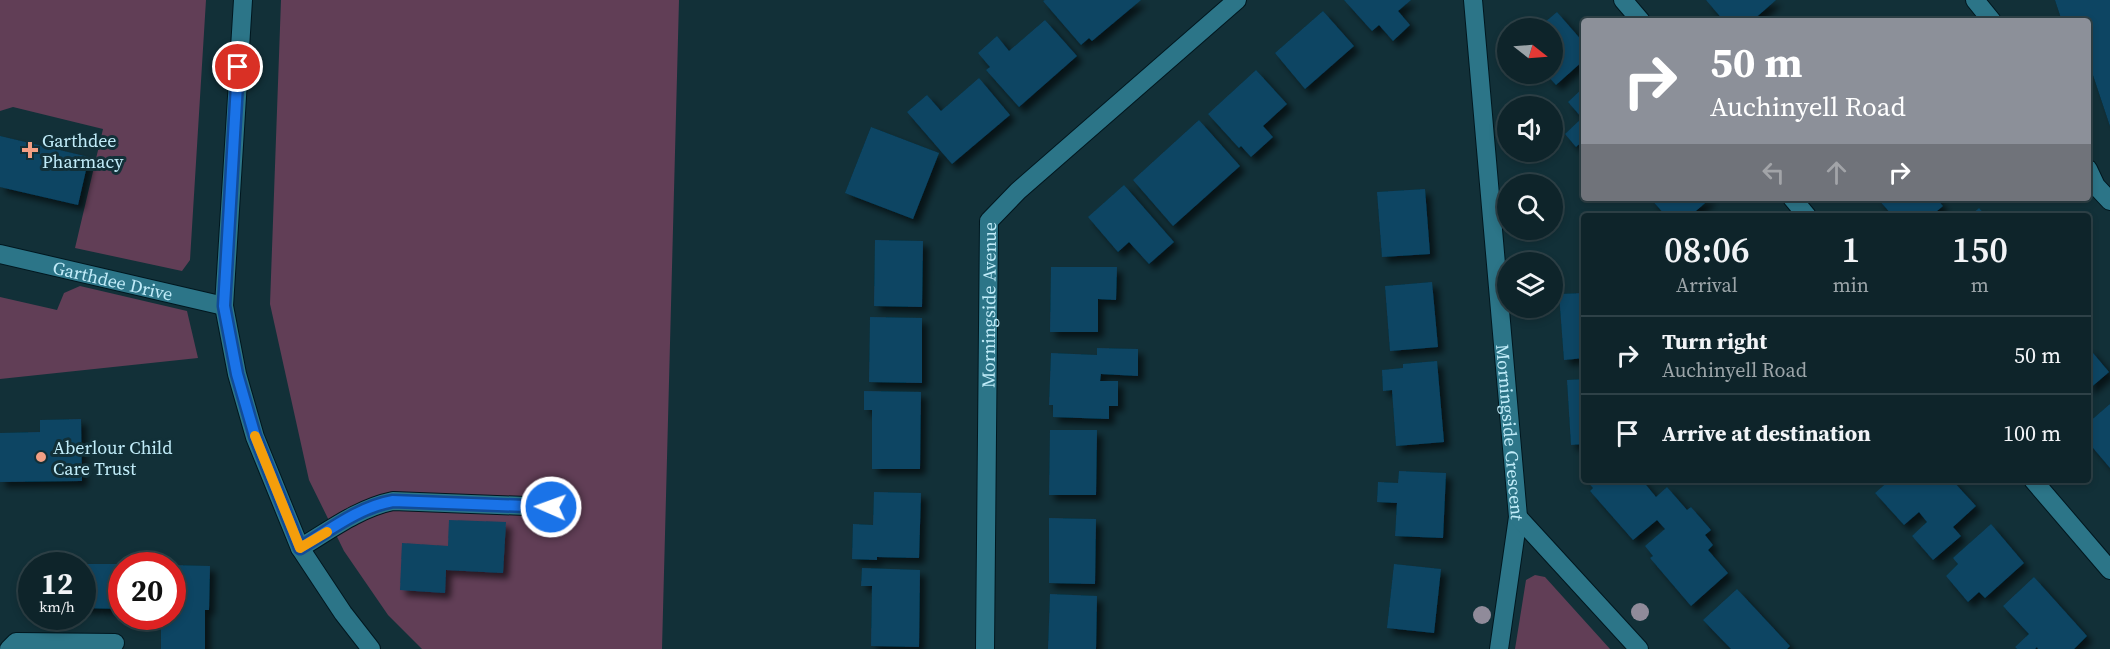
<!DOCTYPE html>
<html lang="en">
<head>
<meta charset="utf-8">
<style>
  body { margin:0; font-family:"Source Serif 4",serif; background:#1c3036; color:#f1f3f6; height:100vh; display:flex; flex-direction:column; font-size:22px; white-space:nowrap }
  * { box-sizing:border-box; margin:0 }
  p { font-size:20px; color:#9ba4a8 }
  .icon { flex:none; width:33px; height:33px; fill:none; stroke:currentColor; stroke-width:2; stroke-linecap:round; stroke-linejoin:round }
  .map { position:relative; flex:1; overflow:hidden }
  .side { position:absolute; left:1581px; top:213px; width:510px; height:270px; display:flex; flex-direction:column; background:#0e242a; border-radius:6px; box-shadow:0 3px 9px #0003,0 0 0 2px #2e4147 }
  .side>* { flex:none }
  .guide { position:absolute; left:1581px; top:18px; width:510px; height:183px; border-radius:6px; box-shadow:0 3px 9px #0003,0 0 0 2px #2e4147; background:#8c9099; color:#fff; overflow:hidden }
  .needle { width:39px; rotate:107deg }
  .controls { position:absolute; left:1497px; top:18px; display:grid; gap:12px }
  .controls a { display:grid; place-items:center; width:66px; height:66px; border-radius:50%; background:#0e242a; box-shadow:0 3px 9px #0003,0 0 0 2px #2e4147; font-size:30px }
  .speed { position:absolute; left:18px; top:552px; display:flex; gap:12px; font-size:30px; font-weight:700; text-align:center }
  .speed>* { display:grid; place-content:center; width:78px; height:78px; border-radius:50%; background:#0e242a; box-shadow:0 3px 9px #0003,0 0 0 2px #2e4147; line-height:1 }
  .speed small { font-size:15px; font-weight:400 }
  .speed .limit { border:9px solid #d22; background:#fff; color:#111 }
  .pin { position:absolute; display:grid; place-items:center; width:51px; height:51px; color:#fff; margin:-26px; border:3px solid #fff; border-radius:50%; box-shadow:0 2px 6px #0007 }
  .me { position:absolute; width:66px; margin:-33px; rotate:272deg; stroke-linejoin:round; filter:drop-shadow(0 0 4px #0008) }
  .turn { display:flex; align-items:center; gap:21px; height:126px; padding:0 30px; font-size:27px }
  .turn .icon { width:78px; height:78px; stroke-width:2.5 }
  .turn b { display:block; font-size:42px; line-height:51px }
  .lanes { display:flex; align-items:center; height:57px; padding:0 30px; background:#0003; justify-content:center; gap:30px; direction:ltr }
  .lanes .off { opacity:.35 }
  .eta { display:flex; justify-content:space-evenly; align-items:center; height:102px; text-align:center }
  .eta b { font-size:36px; font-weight:600; line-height:42px }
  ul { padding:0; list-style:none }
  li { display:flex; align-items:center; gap:18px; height:78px; padding:0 30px; border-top:2px solid #2e4147 }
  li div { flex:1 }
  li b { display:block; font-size:22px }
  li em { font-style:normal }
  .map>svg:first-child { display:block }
  .green { fill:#613e56 }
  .building { fill:#0a4463; filter:url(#shadow) }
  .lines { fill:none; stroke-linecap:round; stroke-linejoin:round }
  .minor-casing { stroke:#00171f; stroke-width:20 }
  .minor { stroke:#2c7588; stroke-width:18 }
  .tree { fill:#908b9a }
  .route-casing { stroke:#114b97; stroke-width:15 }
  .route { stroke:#1a73e8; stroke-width:10 }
  .slow { stroke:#f59e0b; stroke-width:10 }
  .poi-dot { fill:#f39f84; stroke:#123038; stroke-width:2 }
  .labels { text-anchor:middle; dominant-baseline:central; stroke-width:6; stroke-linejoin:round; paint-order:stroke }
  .poi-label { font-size:18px; fill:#c1ecf9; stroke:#123038; text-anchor:start }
  .street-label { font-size:18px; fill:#c1ecf9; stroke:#123038 }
</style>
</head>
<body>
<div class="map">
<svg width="2110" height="649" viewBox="0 0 2110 649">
  <defs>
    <filter id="shadow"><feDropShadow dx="5.5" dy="5.5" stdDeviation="3" flood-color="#0009"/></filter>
  </defs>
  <rect width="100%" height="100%" fill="#123038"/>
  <!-- green -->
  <path class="green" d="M0 0H206L190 260 182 271 75 248 103 129 13 107 0 111Z
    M281 0H679L662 649H422L388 615 344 551 309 480 270 304Z
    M80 286 187 311 198 358 0 379V297L57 310 64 293Z
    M1535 575 1545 577 1610 649H1515L1526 580Z"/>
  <!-- building -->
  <path class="building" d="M1045 0H1141L1092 41 1089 38 1081 45 1043 1Z
    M1344 0H1411L1398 11 1410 25 1393 41 1379 25 1372 31Z
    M1706 0H1776L1752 21H1724Z
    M2055 0H2110V126L2088 60V21H2076L2075 19 2062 21Z
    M1323 11 1354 46 1305 89 1275 53Z
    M1557 12 1584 43V60L1556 85 1546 74H1552V28H1538Z
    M1045 20 1077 56 1019 107 986 70 990 67 978 53 997 36 1009 51Z
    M1256 70 1287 104 1263 126 1273 137 1251 157 1241 146 1239 148 1208 114Z
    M979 78 1010 115 952 164 907 112 927 95 941 111Z
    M1584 87V140L1576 147 1565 134 1582 118 1568 102Z
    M1199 120 1240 166 1173 226 1133 180Z
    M871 127 939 153 913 219 845 193Z
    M0 136 89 157 78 205 0 187Z
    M1124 185 1174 242 1149 264 1129 242 1118 252 1088 217Z
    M1425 189 1430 254 1382 257 1377 192Z
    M1650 198H1711L1690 216H1666Z
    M1877 198H1936L1943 206 1931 216H1893Z
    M1979 208 1986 216H1970Z
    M875 240 923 241 922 307 874 306Z
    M1051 267H1117L1116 300 1098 299V332H1050Z
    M1432 282 1438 347 1390 351 1385 286Z
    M1584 293V358L1564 360 1559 294Z
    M870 317 922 318V383L869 382Z
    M2088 347 2109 372 2088 390Z
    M1097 348 1138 349V376L1101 374 1100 381H1118V406H1109V419L1053 417V405H1049L1051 353 1097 355Z
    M1437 361 1444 442 1396 446 1392 390 1383 391 1382 370 1403 368V364Z
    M1584 379V444L1571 445 1567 380Z
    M864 391 921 392 920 469H872V410H864Z
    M2110 404V468L2088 442V423Z
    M81 419 82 481 0 482V433L40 432V420Z
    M1050 430H1097L1096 495H1049Z
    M1399 471 1446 473 1443 538 1395 536 1397 503 1377 502 1378 482 1398 483Z
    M1586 480H1642L1656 497 1667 487 1687 510 1691 507 1711 530 1705 535 1713 545 1708 550 1728 573 1691 606 1650 558 1653 556 1645 546 1665 529 1657 520 1633 540 1590 491 1593 488Z
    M1890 480H1952L1976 506 1953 527 1961 536 1933 560 1912 536 1927 522 1919 512 1904 525 1875 493Z
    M874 492 921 493 919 558 877 557V560L852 559 853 524 873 525Z
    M1049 518 1096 519 1095 584 1049 583Z
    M449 520 506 522 503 573 446 570 445 593 400 590 402 543 448 546Z
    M1991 524 2024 563 1985 598 1979 592 1968 602 1946 576 1958 564 1953 558Z
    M82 564H122V609L82 608Z
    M1394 564 1441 569 1434 633 1387 628Z
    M172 565 210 566 209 610H205V649H161V616H172Z
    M862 568 920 570 919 647 871 646 872 586H861Z
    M2034 577 2087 636 2074 649H2038L2037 647 2035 649H2017L2015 647 2029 634 2003 606Z
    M1737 589 1790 646 1787 649H1731L1703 620Z
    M1050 594 1097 596 1096 649H1048Z"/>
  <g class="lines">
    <defs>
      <g id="minor">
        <path d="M243 0 224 306 237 374 255 437 300 548 343 613 371 649"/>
        <path id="s1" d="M1473 0 1518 517 1499 649"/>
        <path d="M1623 0 1641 21"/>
        <path d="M1975 0 1992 21"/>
        <path d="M2088 169 2096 186 2110 201"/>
        <path d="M1792 198 1807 216"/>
        <path id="s2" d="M0 254 224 306"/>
        <path d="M2033 480 2110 570"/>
        <path d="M1518 517 1639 649"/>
        <path d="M300 548C330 530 359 508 393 501L551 507"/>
        <path d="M9 649 16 642 115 643"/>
        <path id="s3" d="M985 649 989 221 1018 191 1237 0"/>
      </g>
    </defs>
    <!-- minor casing -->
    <use href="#minor" class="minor-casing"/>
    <!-- minor -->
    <use href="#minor" class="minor"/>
  </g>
  <!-- trees -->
  <g class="tree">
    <circle cx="1640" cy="612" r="9"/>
    <circle cx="1482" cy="615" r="9"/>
  </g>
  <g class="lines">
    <defs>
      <path id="route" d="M238 67 224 306 237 374 255 436 300 548C330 530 359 507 393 501L551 507"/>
    </defs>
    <!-- route casing -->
    <use href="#route" class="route-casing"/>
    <!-- route -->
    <use href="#route" class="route"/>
    <!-- slow -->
    <path class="slow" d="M255 436 300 548 327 532"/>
  </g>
  <!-- markers -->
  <g class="poi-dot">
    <path d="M27 141h6v6h6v6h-6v6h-6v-6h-6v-6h6z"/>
    <circle cx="41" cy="457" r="6"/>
  </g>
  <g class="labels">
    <!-- poi labels -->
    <g class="poi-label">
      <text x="42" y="140">Garthdee<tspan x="42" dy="21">Pharmacy</tspan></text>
      <text x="53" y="447">Aberlour Child<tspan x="53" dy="21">Care Trust</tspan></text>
    </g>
    <!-- street labels -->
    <g class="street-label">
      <text stroke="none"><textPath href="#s2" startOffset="116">Garthdee Drive</textPath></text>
      <text stroke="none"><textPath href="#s3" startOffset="344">Morningside Avenue</textPath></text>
      <text stroke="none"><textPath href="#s1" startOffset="434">Morningside Crescent</textPath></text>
    </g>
  </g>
</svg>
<div class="controls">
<a><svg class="needle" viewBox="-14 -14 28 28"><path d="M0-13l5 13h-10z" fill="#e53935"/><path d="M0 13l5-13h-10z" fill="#9ba4a8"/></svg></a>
<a><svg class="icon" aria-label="sound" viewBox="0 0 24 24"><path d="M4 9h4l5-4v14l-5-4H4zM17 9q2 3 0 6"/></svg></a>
<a><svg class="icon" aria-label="search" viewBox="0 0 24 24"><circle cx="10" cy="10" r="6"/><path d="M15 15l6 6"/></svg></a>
<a><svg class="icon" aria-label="layers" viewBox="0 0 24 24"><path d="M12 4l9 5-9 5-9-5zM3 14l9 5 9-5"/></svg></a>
</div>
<div class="speed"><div>12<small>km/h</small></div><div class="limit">20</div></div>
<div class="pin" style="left:238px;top:67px;background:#d93025"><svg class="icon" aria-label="arrive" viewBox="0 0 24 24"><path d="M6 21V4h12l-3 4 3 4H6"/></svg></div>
<svg class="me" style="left:551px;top:507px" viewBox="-20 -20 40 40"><circle r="17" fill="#1a73e8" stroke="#fff" stroke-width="3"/><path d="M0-11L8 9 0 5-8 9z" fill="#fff"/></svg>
<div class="guide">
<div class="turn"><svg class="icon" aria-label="right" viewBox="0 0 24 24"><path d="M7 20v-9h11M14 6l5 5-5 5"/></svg><div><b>50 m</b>Auchinyell Road</div></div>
<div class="lanes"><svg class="icon off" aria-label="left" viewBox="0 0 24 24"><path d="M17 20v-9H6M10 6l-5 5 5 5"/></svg><svg class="icon off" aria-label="ahead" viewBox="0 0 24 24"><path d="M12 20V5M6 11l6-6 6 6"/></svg><svg class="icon" aria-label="right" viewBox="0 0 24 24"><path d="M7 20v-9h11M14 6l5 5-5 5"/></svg></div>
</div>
<section class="side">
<div class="eta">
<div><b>08:06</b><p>Arrival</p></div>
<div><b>1</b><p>min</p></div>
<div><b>150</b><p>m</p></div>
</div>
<ul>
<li><svg class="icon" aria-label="right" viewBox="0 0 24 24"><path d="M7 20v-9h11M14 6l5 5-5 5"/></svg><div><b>Turn right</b><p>Auchinyell Road</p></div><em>50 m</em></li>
<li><svg class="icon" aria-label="arrive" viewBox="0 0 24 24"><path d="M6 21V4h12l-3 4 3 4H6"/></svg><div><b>Arrive at destination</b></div><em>100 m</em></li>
</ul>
</section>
</div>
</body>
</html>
